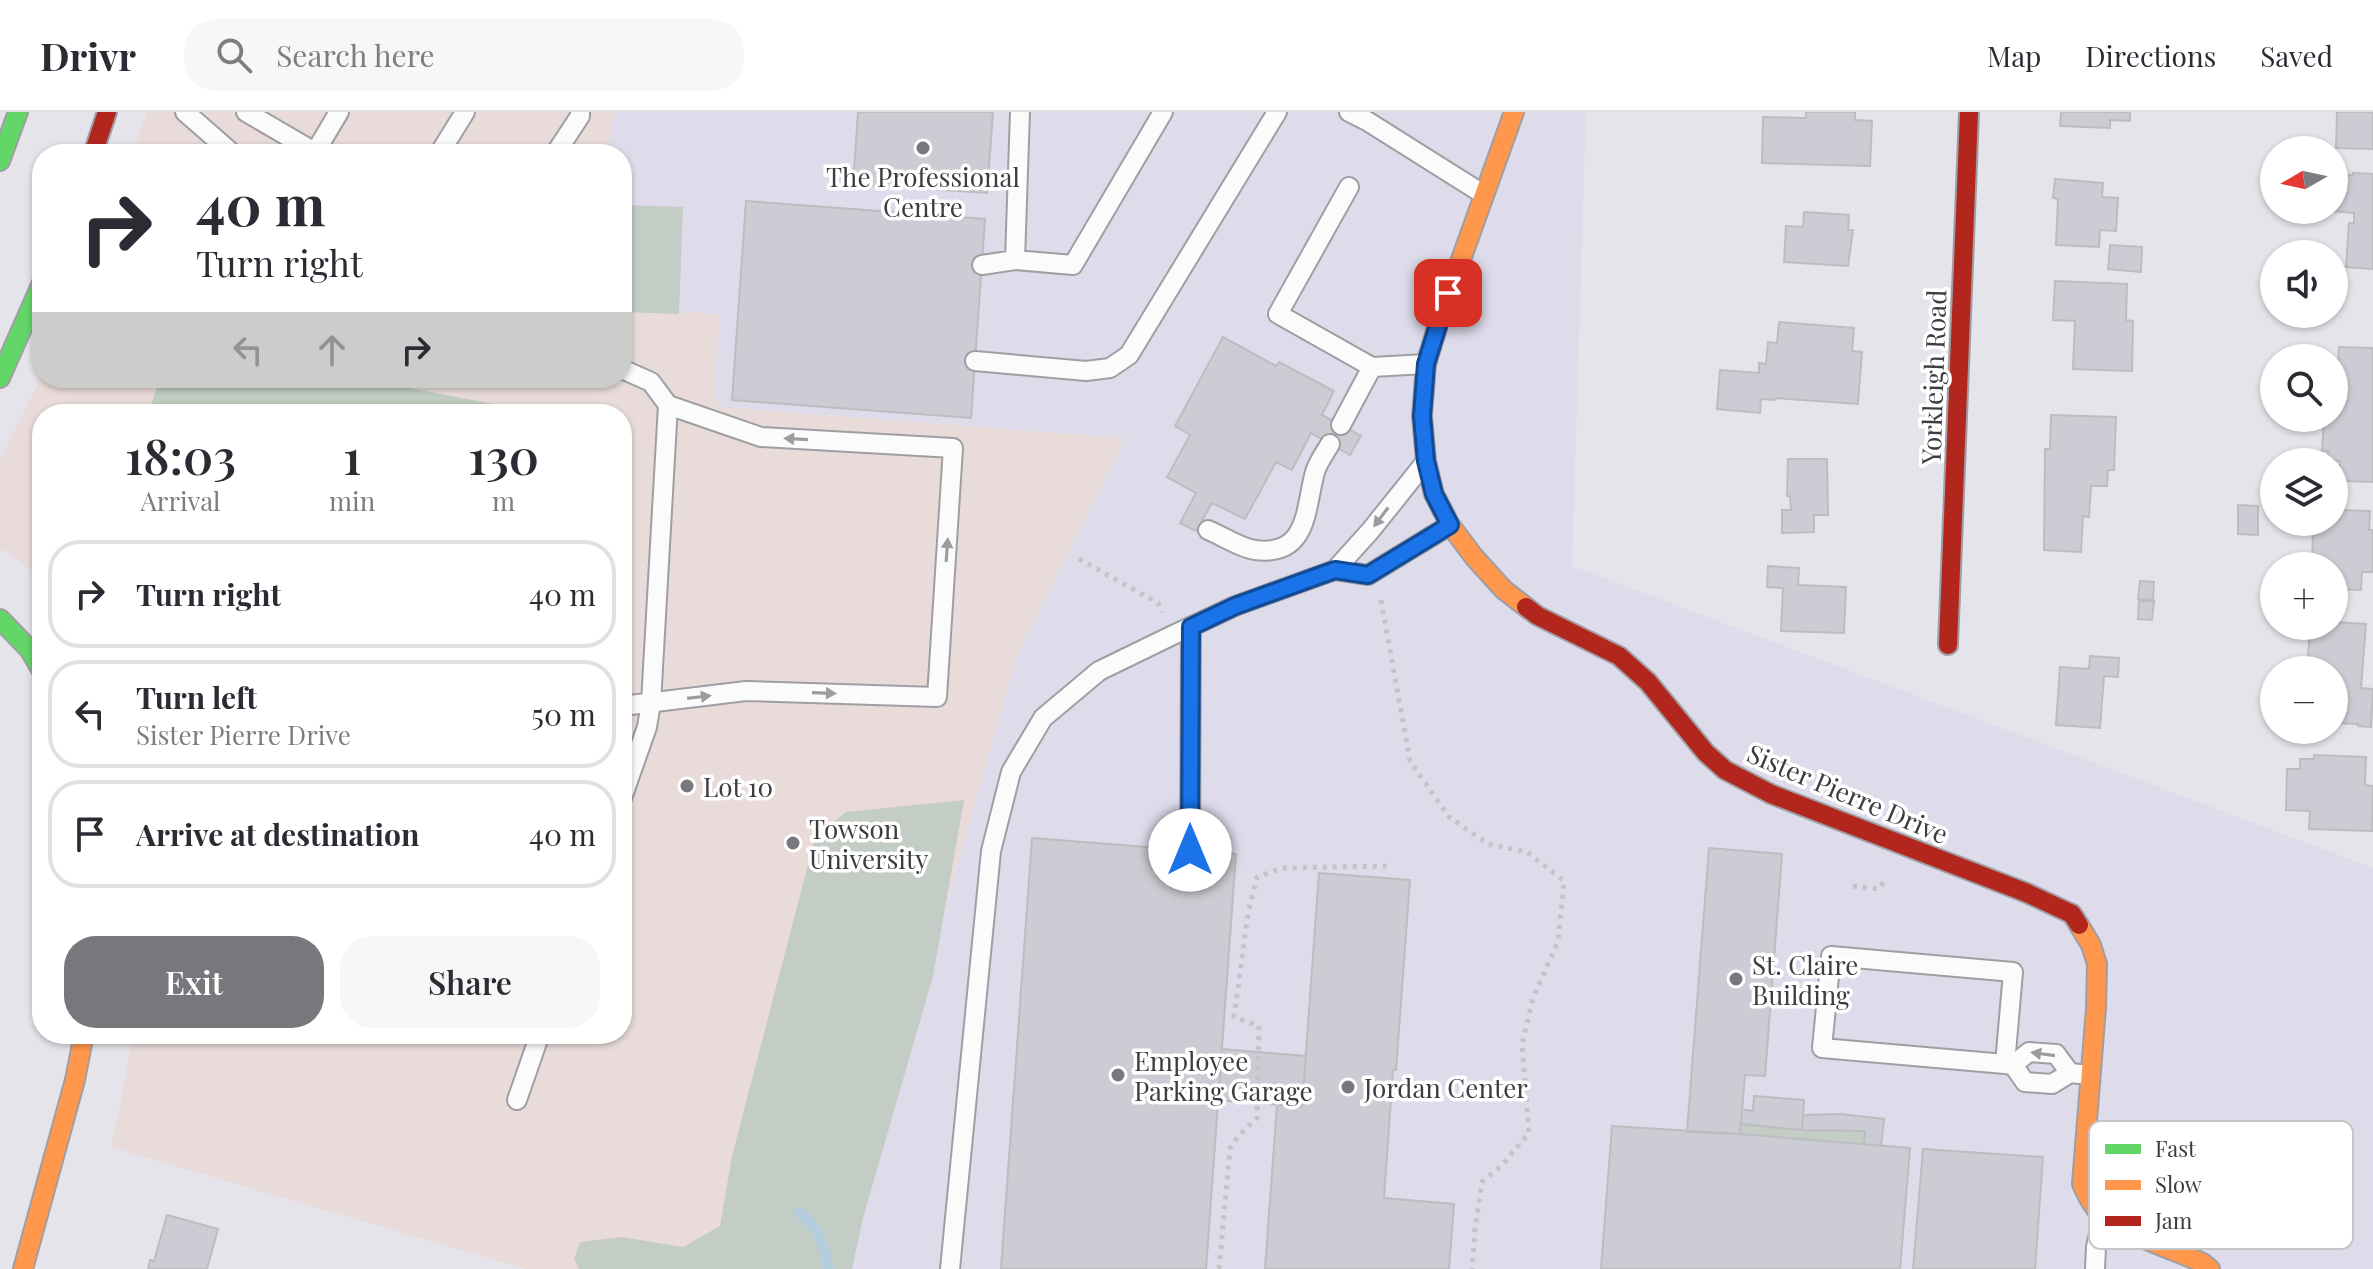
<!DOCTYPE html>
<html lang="en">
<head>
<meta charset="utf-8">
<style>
  body { margin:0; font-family:"Playfair Display",serif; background:#f7f7f7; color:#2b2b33; height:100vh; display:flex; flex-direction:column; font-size:30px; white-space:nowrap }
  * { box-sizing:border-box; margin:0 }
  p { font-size:26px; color:#7c7c81 }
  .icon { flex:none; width:44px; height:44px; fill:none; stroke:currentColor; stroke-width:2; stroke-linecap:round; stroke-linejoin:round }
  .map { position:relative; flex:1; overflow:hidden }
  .panel { position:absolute; left:32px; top:292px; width:600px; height:640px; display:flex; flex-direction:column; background:#fff; border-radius:32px; box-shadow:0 2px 6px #0004 }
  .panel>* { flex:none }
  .top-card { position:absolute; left:32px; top:32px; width:600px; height:244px; border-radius:32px; box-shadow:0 2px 6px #0004; background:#fff; color:#2b2b33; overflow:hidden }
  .needle { width:52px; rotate:261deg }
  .buttons { position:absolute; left:2260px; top:24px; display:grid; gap:16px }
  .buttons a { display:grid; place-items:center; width:88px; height:88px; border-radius:50%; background:#fff; box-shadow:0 2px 6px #0004; font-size:40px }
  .pin { position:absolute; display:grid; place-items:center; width:68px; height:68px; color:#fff; margin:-34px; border-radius:16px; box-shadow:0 4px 12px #0006 }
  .me { position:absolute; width:88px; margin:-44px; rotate:0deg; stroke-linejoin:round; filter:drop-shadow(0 0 6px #0008) }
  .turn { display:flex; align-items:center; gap:28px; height:168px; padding:0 32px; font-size:36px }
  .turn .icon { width:104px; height:104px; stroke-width:2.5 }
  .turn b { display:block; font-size:56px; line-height:68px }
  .lanes { display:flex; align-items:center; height:76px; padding:0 32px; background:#0003; justify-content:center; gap:40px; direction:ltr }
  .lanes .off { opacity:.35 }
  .eta { display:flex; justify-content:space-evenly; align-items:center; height:136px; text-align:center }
  .eta b { font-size:48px; font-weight:600; line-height:56px }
  .primary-button { display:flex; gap:16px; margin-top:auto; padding:16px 32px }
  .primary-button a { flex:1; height:92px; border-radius:32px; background:#77777c; color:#fff; font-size:32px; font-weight:600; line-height:92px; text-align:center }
  .primary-button a+a { background:#f7f7f7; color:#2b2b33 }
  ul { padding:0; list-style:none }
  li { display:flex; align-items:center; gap:24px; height:108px; margin:0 16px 12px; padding:0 16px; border:4px solid #e1e1e2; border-radius:32px }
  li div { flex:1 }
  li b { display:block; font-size:30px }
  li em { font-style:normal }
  header { display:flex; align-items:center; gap:48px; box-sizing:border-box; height:112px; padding:0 40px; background:#fff; border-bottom:2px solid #e1e1e2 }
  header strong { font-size:38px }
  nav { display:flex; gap:44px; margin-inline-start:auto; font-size:28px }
  .search { width:560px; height:72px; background:#f7f7f7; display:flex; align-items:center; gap:20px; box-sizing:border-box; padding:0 28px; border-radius:32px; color:#7c7c81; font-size:30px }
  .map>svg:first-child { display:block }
  .education { fill:#e9dbda }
  .medical { fill:#dedceb }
  .green { fill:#c3ccc5 }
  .forest { fill:#bfcdc1 }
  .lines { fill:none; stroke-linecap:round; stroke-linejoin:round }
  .stream { stroke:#b4cede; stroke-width:11 }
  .building { fill:#ccccd4; stroke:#bcbcc1; stroke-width:2 }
  .lane-casing { stroke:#9f9fa3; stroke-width:22 }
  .fast-casing { stroke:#9f9fa3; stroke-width:22 }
  .slow-casing { stroke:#9f9fa3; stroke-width:22 }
  .jam-casing { stroke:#9f9fa3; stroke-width:22 }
  .path { stroke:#c4c4c6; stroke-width:5; stroke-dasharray:4 6; stroke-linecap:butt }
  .lane { stroke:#fbfbfc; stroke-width:18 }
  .fast { stroke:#63d668; stroke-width:18 }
  .slow { stroke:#ff974d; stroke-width:18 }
  .jam { stroke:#b3261e; stroke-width:18 }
  .oneway { fill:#9c9c9e }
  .route-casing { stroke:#114b97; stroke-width:20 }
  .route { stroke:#1a73e8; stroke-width:14 }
  .poi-dot { fill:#77777c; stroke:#fff; stroke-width:3 }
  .labels { text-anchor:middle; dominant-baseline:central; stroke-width:7; stroke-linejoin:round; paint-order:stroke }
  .poi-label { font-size:26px; fill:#3c3d40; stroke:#fff; text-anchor:start }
  .street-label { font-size:26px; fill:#3c3d40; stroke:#fff }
  .key { fill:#fff; stroke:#c4c5c6; stroke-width:2 }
  .key-label { font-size:22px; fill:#3c3d40 }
</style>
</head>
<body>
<header>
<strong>Drivr</strong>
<div class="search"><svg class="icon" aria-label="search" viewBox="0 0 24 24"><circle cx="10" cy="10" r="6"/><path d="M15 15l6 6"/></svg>Search here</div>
<nav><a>Map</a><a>Directions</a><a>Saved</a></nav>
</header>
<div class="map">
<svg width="2373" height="1157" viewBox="0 0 2373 1157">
  <rect width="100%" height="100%" fill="#e4e4ea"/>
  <!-- education -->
  <path class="education" d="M147 0H614L608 42H132Z
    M622 194 720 202 714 284 723 295 1125 326 1018 540 843 1157H525L111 1035 123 980 132 922H622V302H42V467L13 444 0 437V349L42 263V266H622Z"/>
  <!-- medical -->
  <path class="medical" d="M614 0H1586L1572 454 2373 756V1157H843L1018 540 1125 326 723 295 714 285 720 202 622 194V42H608Z"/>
  <!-- green -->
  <path class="green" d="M622 93 683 95 679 202 622 200Z
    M964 688 933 864 863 1106 852 1157H579L574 1147 580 1130 622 1125 683 1135 720 1114 732 1044 815 726 846 700Z
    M1741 1012 1818 1019 1837 1017 1865 1019 1864 1032 1740 1022Z"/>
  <!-- forest -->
  <path class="forest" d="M166 266H358L493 292 580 294 586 302H148L158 272Z"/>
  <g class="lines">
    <!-- stream -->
    <path class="stream" d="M799 1100C821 1122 823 1127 828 1157"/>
  </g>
  <!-- building -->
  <path class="building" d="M858 0H993L987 81 853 72Z
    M1806 0H1855V8L1872 9 1870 54 1762 51 1763 5 1806 6Z
    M2061 0H2130V9L2110 8V16L2060 14Z
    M2337 0H2373V37L2336 36Z
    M2353 61 2373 62V157L2346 155 2349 111H2354V101L2332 99 2335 62 2353 63Z
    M2055 67 2103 71 2102 85 2118 86 2116 119 2100 118 2099 135 2056 133 2058 87 2053 86Z
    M746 89 985 107 971 306 732 288Z
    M1804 100 1849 103 1848 118H1853L1848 154 1784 150 1786 114 1803 115Z
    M2110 133 2142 135 2141 160 2108 157Z
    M2055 169 2127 172 2126 208 2133 209 2132 259 2073 257 2075 209 2053 208Z
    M1779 210 1854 216 1852 239 1862 240 1858 292 1776 286 1775 288 1761 287 1760 301 1717 297 1720 258 1759 261V251L1766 252 1768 230 1777 231Z
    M1223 225 1276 254 1279 250 1334 279 1322 303 1361 324 1350 343 1311 321 1292 358 1276 350 1245 407 1212 391 1196 419 1180 411 1196 381 1167 365 1190 323 1175 314Z
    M2339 235 2373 236V370L2339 369 2340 349 2328 348V339H2322L2324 306H2334L2336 299Z
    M2051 303 2116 305 2114 358H2108L2107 374H2091L2089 405 2083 404 2081 440 2044 438 2045 337H2050Z
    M1788 347H1827L1828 403H1814V420L1782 421V398H1791L1790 384H1787Z
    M2238 393 2258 394V423L2238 422Z
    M2334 398 2370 399 2369 418H2373V460H2362L2361 478 2334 477V454H2312L2313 414 2326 415V410H2334Z
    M1768 454 1799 456 1798 473 1846 475 1844 521 1781 519 1783 476 1767 475Z
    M2140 469 2154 470 2153 488 2138 487Z
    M2139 489H2154L2152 508 2138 507Z
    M2334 510 2366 512 2361 576 2373 577 2371 615 2358 614V612L2334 611V558H2307L2310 514H2334Z
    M2090 544 2119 546 2118 565 2104 564 2100 616 2056 613 2060 555 2089 557Z
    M2314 643 2366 645 2365 673 2373 674 2372 719 2309 717 2310 699 2286 698 2287 657H2300V647H2314Z
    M1032 726 1236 742 1206 1157H1001Z
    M1709 736 1782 742 1765 964 1745 963 1740 1022 1687 1020Z
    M1319 761 1410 768 1396 958H1393L1384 1086 1454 1092 1449 1157H1265L1277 993 1302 995Z
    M1222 937 1306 944 1302 995 1218 988Z
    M1754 984 1804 988 1802 1018 1741 1012 1742 997 1753 999Z
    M1840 1002 1884 1007 1881 1034 1864 1032 1865 1019 1802 1018 1803 1003Z
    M1612 1014 1740 1022 1910 1036 1900 1157H1601Z
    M1923 1037 2043 1045 2035 1157H1913Z
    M167 1103 218 1117 207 1157H148L150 1148 154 1149Z"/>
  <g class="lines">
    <defs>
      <path id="lane" d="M185 0 233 42
        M246 0 318 42
        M1020 0 1015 148 1073 153 1163 0
        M1349 0 1367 9 1483 82
        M314 42 339 0
        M439 42 465 0
        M555 42 580 4V0
        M1349 75 1278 202 1372 255 1426 252
        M982 153 1015 148
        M975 249 1086 259 1110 256 1129 243 1277 0
        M622 257 651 270 668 293 651 591 647 615 622 686
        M1341 313 1372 255
        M1208 418C1223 424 1240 436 1255 438 1309 445 1305 396 1315 360 1318 350 1325 341 1330 332
        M1335 458 1371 418 1423 353
        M622 594 746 579 937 585 953 336 761 325 668 293
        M1190 738 1191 515
        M2005 952 1822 936 1831 844 2013 860 2005 952 2013 953 2025 970 2052 972 2070 961 2090 963
        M2013 953 2029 940 2056 942 2070 961
        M517 988 540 922
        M950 1157 991 739 1011 660 1043 606 1099 559 1171 524 1235 494 1335 458 1368 463 1450 413
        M2095 1157 2096 1135 2103 1104"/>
      <path id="fast" d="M0 49 18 0
        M0 266 42 171
        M0 507 29 537 42 559"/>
      <path id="slow" d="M1514 0 1440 206 1426 252 1422 304 1426 349 1434 382 1450 413 1474 445 1504 478 1526 495
        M2079 813 2091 833 2097 852 2096 896 2082 1072C2087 1083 2093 1096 2103 1104 2125 1122 2176 1139 2203 1151L2210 1157
        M23 1157 75 968 84 922"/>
      <path id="jam" d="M93 42 107 0
        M1526 495 1538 504 1619 544 1648 570 1706 641 1725 658 1771 682 2027 781 2072 802 2079 813
        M1948 533 1969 0"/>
    </defs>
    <!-- lane casing -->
    <use href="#lane" class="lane-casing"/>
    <!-- fast casing -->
    <use href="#fast" class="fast-casing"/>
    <!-- slow casing -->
    <use href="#slow" class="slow-casing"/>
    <!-- jam casing -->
    <use href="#jam" class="jam-casing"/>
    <!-- path -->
    <path class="path" d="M1079 447 1158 491 1162 501
      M1381 488 1410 649 1449 705 1488 732 1527 740 1564 769 1558 829 1533 886 1522 932 1529 1021 1502 1053 1482 1070 1475 1117 1472 1157
      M1853 774 1879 777 1885 767
      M1219 1157 1230 1036 1239 1023 1257 1006 1259 914 1234 905 1248 801 1257 765 1283 756 1388 754"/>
    <!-- lane -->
    <use href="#lane" class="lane"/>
    <!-- fast -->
    <use href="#fast" class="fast"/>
    <!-- slow -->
    <use href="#slow" class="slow"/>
    <!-- jam -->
    <use href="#jam" class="jam"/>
  </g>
  <!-- one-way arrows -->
  <defs><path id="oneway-solid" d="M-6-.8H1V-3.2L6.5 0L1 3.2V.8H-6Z" transform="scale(2)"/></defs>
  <g class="oneway">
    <use href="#oneway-solid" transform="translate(796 327) rotate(-177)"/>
    <use href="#oneway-solid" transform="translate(1381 405) rotate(127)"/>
    <use href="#oneway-solid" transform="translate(947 438) rotate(-86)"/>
    <use href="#oneway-solid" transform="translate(824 581) rotate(2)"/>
    <use href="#oneway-solid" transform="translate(699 585) rotate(-7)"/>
    <use href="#oneway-solid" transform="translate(2043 942) rotate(-172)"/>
  </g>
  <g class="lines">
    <defs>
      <path id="route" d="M1190 738 1191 515 1235 494 1335 458 1368 463 1450 413 1434 382 1426 349 1422 304 1426 252 1448 181"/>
    </defs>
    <!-- route casing -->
    <use href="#route" class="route-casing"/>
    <!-- route -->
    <use href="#route" class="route"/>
  </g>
  <!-- markers -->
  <g class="poi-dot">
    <circle cx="923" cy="36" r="8"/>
    <circle cx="687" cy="674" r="8"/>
    <circle cx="793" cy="731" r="8"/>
    <circle cx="1736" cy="867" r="8"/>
    <circle cx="1118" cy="963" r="8"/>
    <circle cx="1348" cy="975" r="8"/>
  </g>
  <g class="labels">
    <!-- poi labels -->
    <g class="poi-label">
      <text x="923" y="64" text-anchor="middle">The Professional<tspan x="923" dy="30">Centre</tspan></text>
      <text x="703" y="674">Lot 10</text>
      <text x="809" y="716">Towson<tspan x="809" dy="30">University</tspan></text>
      <text x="1752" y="852">St. Claire<tspan x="1752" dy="30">Building</tspan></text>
      <text x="1134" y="948">Employee<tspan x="1134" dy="30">Parking Garage</tspan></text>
      <text x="1364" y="975">Jordan Center</text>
    </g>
    <!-- street labels -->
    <g class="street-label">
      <text transform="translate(1933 265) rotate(-88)">Yorkleigh Road</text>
      <text transform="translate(1848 681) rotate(23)">Sister Pierre Drive</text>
    </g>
  </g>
  <!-- legend -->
  <rect x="2089" y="1009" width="264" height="128" rx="12" class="key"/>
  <rect x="2105" y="1032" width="36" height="10" fill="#63d668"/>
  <rect x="2105" y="1068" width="36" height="10" fill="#ff974d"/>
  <rect x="2105" y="1104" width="36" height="10" fill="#b3261e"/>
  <g class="key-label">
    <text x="2155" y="1045">Fast</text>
    <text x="2155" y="1081">Slow</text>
    <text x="2155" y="1117">Jam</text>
  </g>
</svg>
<div class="buttons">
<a><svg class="needle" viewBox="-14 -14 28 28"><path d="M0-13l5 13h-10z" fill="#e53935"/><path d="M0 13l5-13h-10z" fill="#7c7c81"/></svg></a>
<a><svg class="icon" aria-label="sound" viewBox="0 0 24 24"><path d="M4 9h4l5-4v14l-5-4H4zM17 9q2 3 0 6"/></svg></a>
<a><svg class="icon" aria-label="search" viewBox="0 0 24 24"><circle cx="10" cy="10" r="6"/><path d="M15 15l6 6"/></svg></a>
<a><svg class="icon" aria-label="layers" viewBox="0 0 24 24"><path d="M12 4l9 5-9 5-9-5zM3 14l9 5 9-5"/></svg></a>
<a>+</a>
<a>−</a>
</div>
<div class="pin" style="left:1448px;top:181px;background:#d93025"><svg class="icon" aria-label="arrive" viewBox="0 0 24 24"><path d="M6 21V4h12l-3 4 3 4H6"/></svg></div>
<svg class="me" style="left:1190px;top:738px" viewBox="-20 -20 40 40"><circle r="19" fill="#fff"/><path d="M0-13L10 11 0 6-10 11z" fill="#1a73e8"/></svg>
<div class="top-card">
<div class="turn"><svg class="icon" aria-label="right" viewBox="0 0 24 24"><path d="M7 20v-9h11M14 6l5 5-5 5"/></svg><div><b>40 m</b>Turn right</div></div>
<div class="lanes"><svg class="icon off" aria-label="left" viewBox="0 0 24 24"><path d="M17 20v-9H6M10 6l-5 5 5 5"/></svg><svg class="icon off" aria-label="ahead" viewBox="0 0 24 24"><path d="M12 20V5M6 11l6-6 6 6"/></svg><svg class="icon" aria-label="right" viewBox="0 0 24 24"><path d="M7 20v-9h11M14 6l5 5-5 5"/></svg></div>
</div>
<section class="panel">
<div class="eta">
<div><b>18:03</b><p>Arrival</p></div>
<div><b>1</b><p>min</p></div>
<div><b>130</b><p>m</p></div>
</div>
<ul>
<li><svg class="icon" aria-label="right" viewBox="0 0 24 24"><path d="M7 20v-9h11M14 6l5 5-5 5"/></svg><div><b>Turn right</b></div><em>40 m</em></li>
<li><svg class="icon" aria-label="left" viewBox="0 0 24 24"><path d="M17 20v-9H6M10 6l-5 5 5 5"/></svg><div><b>Turn left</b><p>Sister Pierre Drive</p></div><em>50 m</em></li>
<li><svg class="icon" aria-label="arrive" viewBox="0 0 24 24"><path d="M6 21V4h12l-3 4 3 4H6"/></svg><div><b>Arrive at destination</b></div><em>40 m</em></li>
</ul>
<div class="primary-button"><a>Exit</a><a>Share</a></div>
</section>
</div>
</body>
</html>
